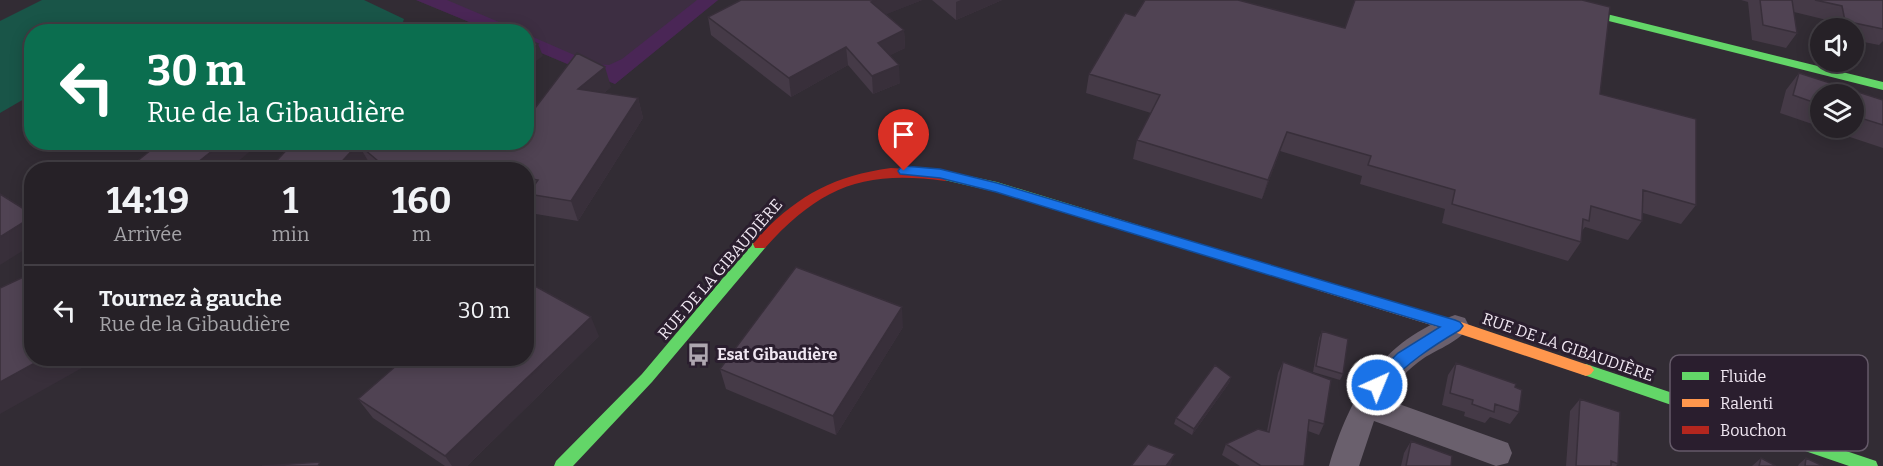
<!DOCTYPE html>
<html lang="fr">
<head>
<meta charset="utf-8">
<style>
  body { margin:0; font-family:Bitter,serif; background:#2e292f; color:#f1f3f6; height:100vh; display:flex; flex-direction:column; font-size:22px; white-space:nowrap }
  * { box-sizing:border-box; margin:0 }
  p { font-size:20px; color:#a4a3a7 }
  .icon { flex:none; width:33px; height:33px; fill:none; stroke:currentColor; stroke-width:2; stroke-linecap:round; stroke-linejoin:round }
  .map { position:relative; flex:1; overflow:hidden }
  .side { position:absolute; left:24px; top:162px; width:510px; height:204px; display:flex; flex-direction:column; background:#262127; border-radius:24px; box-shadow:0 3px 15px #0003,0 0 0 2px #423e44 }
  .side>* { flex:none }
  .top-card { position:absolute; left:24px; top:24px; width:510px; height:126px; border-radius:24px; box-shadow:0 3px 15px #0003,0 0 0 2px #423e44; background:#0b6e4f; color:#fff; overflow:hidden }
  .buttons { position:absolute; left:1810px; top:18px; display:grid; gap:12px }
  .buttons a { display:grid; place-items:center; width:54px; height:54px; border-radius:50%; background:#262127; box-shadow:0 3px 15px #0003,0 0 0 2px #423e44; font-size:30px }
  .pin { position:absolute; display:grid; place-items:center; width:51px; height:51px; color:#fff; margin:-62px -26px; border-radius:50% 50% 50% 0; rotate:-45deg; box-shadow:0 0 6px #0007 }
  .pin .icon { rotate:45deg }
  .me { position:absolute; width:66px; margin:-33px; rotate:44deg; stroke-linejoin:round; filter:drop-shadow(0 0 4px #0008) }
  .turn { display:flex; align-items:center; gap:21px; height:126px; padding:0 24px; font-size:27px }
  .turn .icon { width:78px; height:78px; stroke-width:2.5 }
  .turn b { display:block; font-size:42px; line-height:51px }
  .eta { display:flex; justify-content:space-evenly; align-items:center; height:102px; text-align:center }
  .eta b { font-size:36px; font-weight:700; line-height:42px }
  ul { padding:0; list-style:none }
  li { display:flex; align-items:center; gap:18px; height:90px; padding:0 24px; border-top:2px solid #423e44 }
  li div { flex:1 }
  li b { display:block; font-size:22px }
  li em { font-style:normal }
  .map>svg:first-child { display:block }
  .built { fill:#3d2e42 }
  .green { fill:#4a2656 }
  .water { fill:#195548 }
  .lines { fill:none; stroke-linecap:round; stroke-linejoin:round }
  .street { fill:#6a606d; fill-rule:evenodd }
  .fast { fill:#63d668; fill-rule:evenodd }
  .slow { fill:#ff974d; fill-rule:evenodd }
  .jam { fill:#b3261e; fill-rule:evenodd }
  .wall { fill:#453a47 }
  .shaded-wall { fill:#382f3a }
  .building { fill:#504353; stroke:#382f3a; stroke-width:1.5 }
  .route { fill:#1a73e8; stroke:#114b97; stroke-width:1.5 }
  .labels { text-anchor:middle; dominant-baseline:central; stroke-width:6; stroke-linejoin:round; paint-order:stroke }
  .street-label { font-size:16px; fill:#f0e7f2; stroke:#2a1e2e }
  .poi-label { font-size:16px; font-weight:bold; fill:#f0e7f2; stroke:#2a1e2e; text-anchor:start }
  .key { fill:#2a1e2e; stroke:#655a69; stroke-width:1.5 }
  .key-label { font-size:16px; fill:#f0e7f2 }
</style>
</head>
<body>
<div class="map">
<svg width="1883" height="466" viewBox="0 0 1883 466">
  <rect width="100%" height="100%" fill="#322c34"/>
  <!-- built -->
  <path class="built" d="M416 0H718L615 84 527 47 526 32 491 31Z"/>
  <!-- green -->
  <path class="green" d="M416 0H447L520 31H491Z
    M697 0H718L615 84 527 47 526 34 595 64 609 65 622 59Z"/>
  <!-- water -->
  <path class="water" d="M42 0H364L404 19 403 22 389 32H32L31 95 0 113V21Z"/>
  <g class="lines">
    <!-- street -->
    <path class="street" d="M1455 315 1465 318 1469 326C1461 341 1438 349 1424 358 1408 369 1395 383 1385 399L1508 443 1512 453 1508 463 1496 466 1374 421 1359 466H1329C1350 396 1381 340 1455 315Z"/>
    <!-- fast -->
    <path class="fast" d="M1532 0H1550L1883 82V90L1533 2Z
      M945 171 997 182 1322 281 1327 282 1329 286 1327 290 1322 291 996 192 940 179 939 176 940 173Z
      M760 239 765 240 767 244 765 248 652 382 573 466H554L556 461 642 374 755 240Z
      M1586 364 1870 459 1876 461 1878 466H1849L1581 374 1578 370 1581 366Z"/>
    <!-- slow -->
    <path class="slow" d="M1322 281 1455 320 1591 366 1594 370 1591 374 1586 376 1454 332 1317 290 1315 286 1317 282Z"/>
    <!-- jam -->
    <path class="jam" d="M891 168 945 171 951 176 945 181C863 170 820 187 765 248H755L753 244 755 240C796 197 831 176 891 168Z"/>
  </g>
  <!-- wall -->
  <path class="wall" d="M741 0H922L886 14 904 30 905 48 890 55 900 83 873 94 848 65 791 97 711 35 708 17Z
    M932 0H1002L956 20Z
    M1741 0H1883V41L1879 45 1854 40V28H1832L1831 21 1794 12 1797 33 1786 48 1752 40 1748 2Z
    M1135 16 1600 94 1696 205 1681 224 1643 213 1642 221 1628 240 1585 227 1582 231 1581 242 1568 261 1442 223 1445 209 1360 184 1362 176 1280 151 1262 199 1133 159 1137 140 1151 113 1086 93 1089 74Z
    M1799 73 1883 100V148L1823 128H1854V94H1821V127L1780 113 1786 90Z
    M611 87 604 93 638 98 643 118 578 221 536 214 529 196H526V170H376L370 164 327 145 526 142Z
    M903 327 836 435 726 389 720 369Z
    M1322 331 1343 374 1340 380 1313 372 1319 338Z
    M599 336 467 466H445L373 418 358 399Z
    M1283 362 1324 424 1319 435 1308 431 1304 466H1240L1222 455 1226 444 1267 431 1278 373Z
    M1456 363 1515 387 1519 412 1510 424 1490 417 1485 423 1464 416 1465 412 1442 405 1448 375Z
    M1231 377 1229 383 1192 435 1174 424 1176 418Z
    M1580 399 1618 464 1616 466H1566L1570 411Z
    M1411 441 1451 466H1401L1404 453Z
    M1761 458 1776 466H1752Z
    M1806 458 1823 466H1798L1799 464Z"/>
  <!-- shaded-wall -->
  <path class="shaded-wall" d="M876 0H922L872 20 871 2Z
    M961 0H1002L956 20V2Z
    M904 30 905 48 879 61 878 43Z
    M538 44 543 56 526 68V52Z
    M846 47 848 65 791 97 789 78Z
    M899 65 900 83 873 94 872 76Z
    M605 67 611 87 585 109 578 89Z
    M638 98 643 118 578 221 571 201Z
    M1287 132 1280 151 1262 199 1268 180Z
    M223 142H261L228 170 197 163Z
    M358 144 370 164 365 170H334Z
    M450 161 454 170H443Z
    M32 217V245L0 265V237Z
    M902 307 903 327 836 435 833 416Z
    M591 317 599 336 467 466H452L445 456Z
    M44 358H86L89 364 0 414V382Z
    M1231 377 1229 383 1192 435 1194 429Z
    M1175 454 1170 466H1166Z"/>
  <!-- building -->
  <path class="building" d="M741 0H876L871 2 904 30 878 43 899 65 872 76 846 47 789 78 708 17Z
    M1145 0H1238L1345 28 1355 0H1582L1610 7 1600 94 1696 119V205L1643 190 1642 221 1591 206 1589 221 1583 219 1581 242 1452 204 1455 190 1368 165 1371 156 1287 132 1268 180 1137 140 1160 95 1089 74 1125 13 1135 16Z
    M1760 0H1792L1797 33 1763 25Z
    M1815 0H1883V29L1845 21 1842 6Z
    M526 39 538 44 526 52Z
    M577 53 605 67 578 89 638 98 571 201 528 194 538 180 526 178V170H481L475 168 469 170H459L450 161 443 170H381L384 166 358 144 334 170H268L294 142H312L327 145 329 142H526V120Z
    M1799 73 1883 100V125L1854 116V94H1821V105L1793 95Z
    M161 142H223L197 163 232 170H126Z
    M0 194 32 214V217L0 237Z
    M796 267 902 307 833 416 720 369Z
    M32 273V358H44L0 382V288Z
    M526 281 591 317 445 456 358 399 405 358H526Z
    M1322 331 1348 339 1343 374 1316 366Z
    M1283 362 1331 380 1324 424 1309 420 1304 466H1261L1226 444 1258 429 1269 432Z
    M1456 363 1516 384 1515 387 1522 390 1519 412 1495 404 1494 412 1472 404 1473 400 1450 393Z
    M1215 365 1231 377 1194 429 1176 418Z
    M1580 399 1620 412 1618 464 1611 461V466H1576Z
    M1411 441 1452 456 1451 466H1406Z
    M1148 444 1175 454 1166 466H1131Z
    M1761 458 1776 466H1759Z
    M1806 458 1823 466H1805Z
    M320 462 318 466H262Z"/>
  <!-- route -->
  <path class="route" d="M904 166 940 169 997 183 1455 320 1460 322 1463 326 1460 330C1429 348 1408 363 1382 389L1377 391 1371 389 1369 385 1371 380 1398 353 1440 327 996 192 940 178 900 174 898 171 900 168Z"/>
  <!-- icons -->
  <defs>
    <symbol id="bus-bare" viewBox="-9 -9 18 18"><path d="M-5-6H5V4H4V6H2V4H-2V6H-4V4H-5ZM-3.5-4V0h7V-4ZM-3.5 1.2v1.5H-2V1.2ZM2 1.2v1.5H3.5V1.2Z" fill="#aea6b0" stroke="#2a1e2e" stroke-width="2.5" paint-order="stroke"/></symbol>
  </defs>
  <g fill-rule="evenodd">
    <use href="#bus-bare" x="682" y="338" width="33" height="33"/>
  </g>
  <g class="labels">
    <!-- street labels -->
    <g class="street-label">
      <text transform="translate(720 269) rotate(-49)">RUE DE LA GIBAUDIÈRE</text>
      <text transform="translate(1568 347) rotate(19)">RUE DE LA GIBAUDIÈRE</text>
    </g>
    <!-- poi labels -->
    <g class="poi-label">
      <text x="717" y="354">Esat Gibaudière</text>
    </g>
  </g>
  <!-- legend -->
  <rect x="1670" y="355" width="198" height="96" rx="9" class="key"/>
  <rect x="1682" y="372" width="27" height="8" fill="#63d668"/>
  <rect x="1682" y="399" width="27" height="8" fill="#ff974d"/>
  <rect x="1682" y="426" width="27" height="8" fill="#b3261e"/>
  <g class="key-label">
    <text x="1720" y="382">Fluide</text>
    <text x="1720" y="409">Ralenti</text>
    <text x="1720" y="436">Bouchon</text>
  </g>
</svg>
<div class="buttons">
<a><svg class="icon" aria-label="sound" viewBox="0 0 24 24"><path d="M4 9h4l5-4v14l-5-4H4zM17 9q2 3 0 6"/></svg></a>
<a><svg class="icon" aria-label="layers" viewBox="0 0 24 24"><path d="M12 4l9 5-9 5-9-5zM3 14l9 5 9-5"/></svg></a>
</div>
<div class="pin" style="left:904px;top:171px;background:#d93025"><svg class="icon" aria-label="arrive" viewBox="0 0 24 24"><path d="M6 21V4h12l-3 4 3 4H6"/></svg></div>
<svg class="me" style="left:1377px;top:385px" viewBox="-20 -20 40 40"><circle r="17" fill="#1a73e8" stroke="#fff" stroke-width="3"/><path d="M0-11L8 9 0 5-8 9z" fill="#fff"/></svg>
<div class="top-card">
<div class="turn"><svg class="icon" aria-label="left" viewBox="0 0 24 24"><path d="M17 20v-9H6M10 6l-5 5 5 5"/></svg><div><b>30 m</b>Rue de la Gibaudière</div></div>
</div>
<section class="side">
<div class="eta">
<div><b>14:19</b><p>Arrivée</p></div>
<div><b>1</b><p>min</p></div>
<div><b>160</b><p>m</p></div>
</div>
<ul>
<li><svg class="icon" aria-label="left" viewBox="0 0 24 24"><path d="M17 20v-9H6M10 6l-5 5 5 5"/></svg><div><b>Tournez à gauche</b><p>Rue de la Gibaudière</p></div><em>30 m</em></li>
</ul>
</section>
</div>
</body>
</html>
